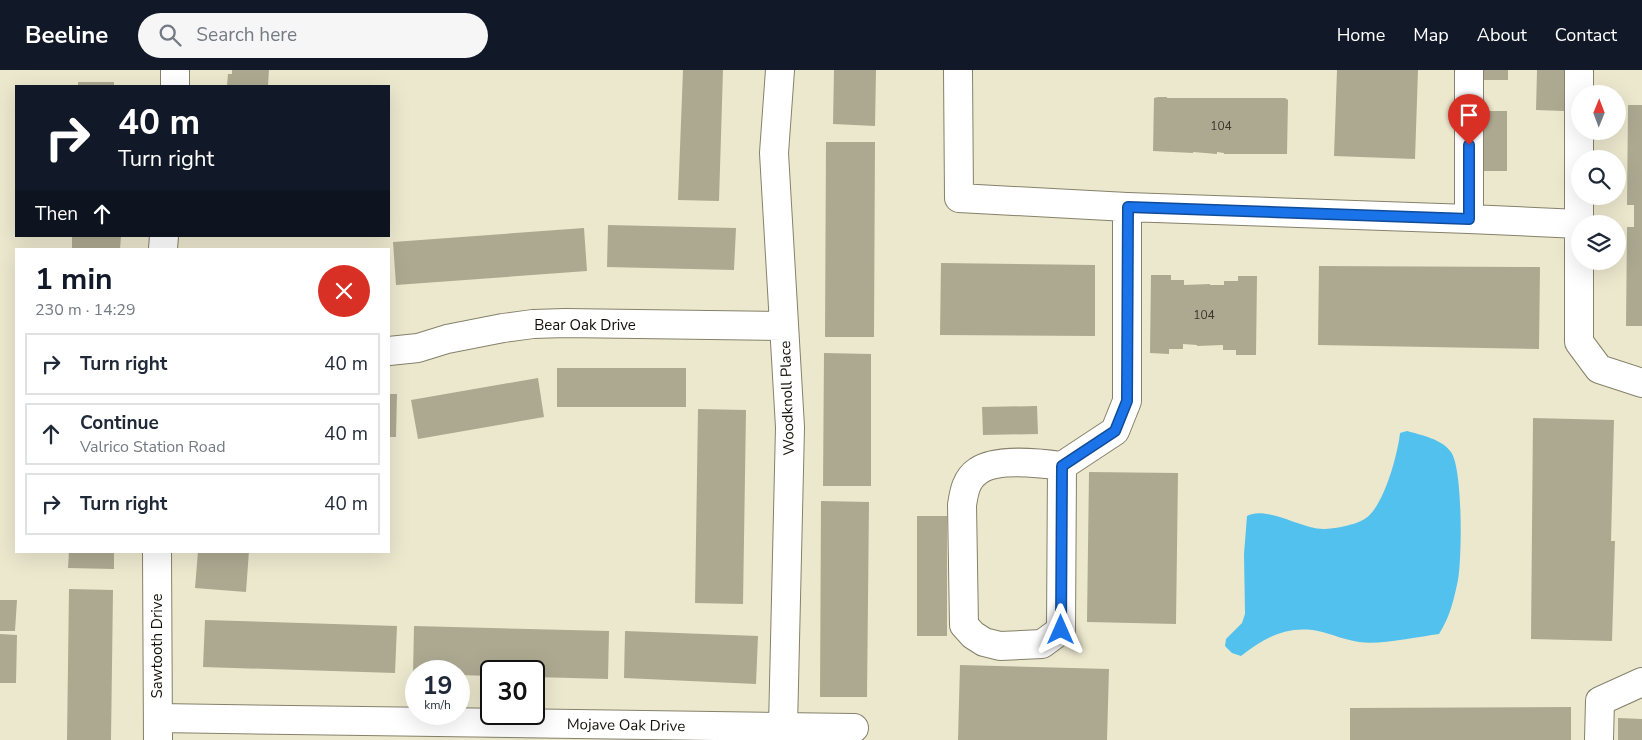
<!DOCTYPE html>
<html lang="en">
<head>
<meta charset="utf-8">
<style>
  body { margin:0; font-family:"Nunito Sans",sans-serif; background:#f6f6f7; color:#1f2937; height:100vh; display:flex; flex-direction:column; font-size:19px; white-space:nowrap }
  * { box-sizing:border-box; margin:0 }
  p { font-size:16px; color:#747a83 }
  .icon { flex:none; width:28px; height:28px; fill:none; stroke:currentColor; stroke-width:2; stroke-linecap:round; stroke-linejoin:round }
  .map { position:relative; flex:1; overflow:hidden }
  .details { position:absolute; left:15px; top:178px; width:375px; height:305px; display:flex; flex-direction:column; background:#fff; border-radius:0px; box-shadow:0 5px 20px #0002 }
  .details>* { flex:none }
  .banner { position:absolute; left:15px; top:15px; width:375px; height:152px; border-radius:0px; box-shadow:0 5px 20px #0002; background:#111827; color:#fff; overflow:hidden }
  .needle { width:32px; rotate:1deg }
  .buttons { position:absolute; left:1571px; top:15px; display:grid; gap:10px }
  .buttons a { display:grid; place-items:center; width:55px; height:55px; border-radius:50%; background:#fff; box-shadow:0 5px 20px #0002; font-size:25px }
  .speed { position:absolute; left:405px; top:590px; display:flex; gap:10px; font-size:25px; font-weight:700; text-align:center }
  .speed>* { display:grid; place-content:center; width:65px; height:65px; border-radius:50%; background:#fff; box-shadow:0 5px 20px #0002; line-height:1 }
  .speed small { font-size:12px; font-weight:400 }
  .speed .limit { border:2px solid #111; border-radius:8px; background:#fff; color:#111 }
  .pin { position:absolute; display:grid; place-items:center; width:42px; height:42px; color:#fff; margin:-51px -21px; border-radius:50% 50% 50% 0; rotate:-45deg; box-shadow:0 0 5px #0007 }
  .pin .icon { rotate:45deg }
  .me { position:absolute; width:55px; margin:-28px; rotate:0deg; stroke-linejoin:round; filter:drop-shadow(0 0 4px #0008) }
  .turn { display:flex; align-items:center; gap:18px; height:105px; padding:0 20px; font-size:22px }
  .turn .icon { width:65px; height:65px; stroke-width:2.5 }
  .turn b { display:block; font-size:35px; line-height:42px }
  .then { display:flex; align-items:center; height:48px; padding:0 20px; background:#0003; gap:10px; font-size:19px }
  .round { display:grid; place-items:center; flex:none; width:52px; height:52px; border-radius:26px; background:#f6f6f7 }
  .head { display:flex; align-items:center; justify-content:space-between; height:85px; padding:0 20px }
  h1 { font-size:30px; font-weight:700; line-height:38px; color:#111827 }
  ul { padding:0; list-style:none }
  li { display:flex; align-items:center; gap:15px; height:62px; margin:0 10px 8px; padding:0 10px; border:2px solid #e0e1e3; border-radius:0px }
  li div { flex:1 }
  li b { display:block; font-size:19px }
  li em { font-style:normal }
  header { display:flex; align-items:center; gap:30px; box-sizing:border-box; height:70px; padding:0 25px; background:#111827; color:#fff }
  header strong { font-size:24px }
  nav { display:flex; gap:28px; margin-inline-start:auto; font-size:18px }
  .search { width:350px; height:45px; background:#f6f6f7; display:flex; align-items:center; gap:12px; box-sizing:border-box; padding:0 18px; border-radius:28px; color:#747a83; font-size:19px }
  .map>svg:first-child { display:block }
  .water { fill:#52c1ed }
  .building { fill:#ada991 }
  .lines { fill:none; stroke-linecap:round; stroke-linejoin:round }
  .minor-casing { stroke:#85816a; stroke-width:30 }
  .minor { stroke:#fff; stroke-width:28 }
  .route-casing { stroke:#114b97; stroke-width:12 }
  .route { stroke:#1a73e8; stroke-width:9 }
  .labels { text-anchor:middle; dominant-baseline:central; stroke-width:4.5; stroke-linejoin:round; paint-order:stroke }
  .number-label { font-size:12px; fill:#38362a }
  .street-label { font-size:15px; fill:#110f07; stroke:#fff }
</style>
</head>
<body>
<header>
<strong>Beeline</strong>
<div class="search"><svg class="icon" aria-label="search" viewBox="0 0 24 24"><circle cx="10" cy="10" r="6"/><path d="M15 15l6 6"/></svg>Search here</div>
<nav><a>Home</a><a>Map</a><a>About</a><a>Contact</a></nav>
</header>
<div class="map">
<svg width="1642" height="670" viewBox="0 0 1642 670">
  <rect width="100%" height="100%" fill="#ece8ce"/>
  <!-- water -->
  <path class="water" d="M1407 361C1421 365 1442 369 1451 382 1463 399 1462 488 1458 510 1454 529 1450 547 1439 564 1417 567 1380 575 1359 572 1345 570 1332 564 1318 561 1287 555 1264 568 1241 586L1232 583 1225 576 1226 569 1242 553 1245 544 1244 484 1247 446C1263 437 1293 453 1310 457 1320 460 1331 459 1341 457 1350 455 1359 453 1366 448 1384 436 1398 383 1400 363Z"/>
  <!-- building -->
  <path class="building" d="M232 0H269L268 16H227L228 4H232Z
    M683 0H723L719 131 678 130Z
    M834 0H876L875 56 833 54Z
    M1337 0H1418L1415 89 1334 86Z
    M1480 0H1508V10H1480Z
    M1537 0H1566L1564 41 1536 40Z
    M78 12H114V16H78Z
    M1158 27H1167V28H1285L1288 30 1287 84H1224V83L1217 82V84L1193 82V83L1153 81 1154 28Z
    M1628 35H1642V256H1626L1627 157H1634V135H1627Z
    M1479 41H1507V101H1479Z
    M826 72H875L874 267H825Z
    M608 155 736 158 734 200 607 197Z
    M584 158 587 201 396 215 393 172Z
    M72 166H121L120 179H72Z
    M941 193 1095 195V266L940 265Z
    M1319 196 1540 197 1539 279 1318 275Z
    M1151 205H1171V210H1184V215L1210 214V215H1224V211H1238V206H1257L1256 285H1236V280H1223V275L1197 276V275L1183 274V279H1169V284L1150 283Z
    M824 283 871 284V416H823Z
    M557 298H686V337H557Z
    M538 308 544 347 418 369 411 330Z
    M389 324H397L396 367H389Z
    M1037 336 1038 364 983 365 982 337Z
    M698 339 746 340 743 534 695 533Z
    M1533 348 1614 350 1611 471H1615L1612 571 1531 569Z
    M1089 402 1178 403 1176 554 1087 552Z
    M821 431 869 432 867 627H820Z
    M917 446H947V566H917Z
    M69 481H114V499L68 498Z
    M198 481H249L246 522 195 518Z
    M69 519 113 520 111 670H67Z
    M0 530H17L15 561H0Z
    M205 550 397 556 395 603 203 597Z
    M414 556 609 561 608 609 534 607V601H491V606L459 605V601H416V604H413Z
    M625 561 758 566 756 614 624 608Z
    M0 564 17 565 16 613H0Z
    M960 595 1109 599 1107 670H958Z
    M1571 637V670H1350V638Z
    M1618 648 1642 649V670H1618Z"/>
  <g class="lines">
    <defs>
      <path id="minor" d="M780 0 774 83 790 357 783 657
        M958 0 959 128 1127 137 1469 149
        M1469 0V149L1579 154
        M1579 0V272L1599 299 1642 313
        M175 16V0
        M163 179 164 166
        M389 281 418 278 447 269 503 258 533 254 565 253 784 256
        M1062 396C1040 393 996 388 978 401 966 409 964 422 962 435L964 555 973 565 984 572 1000 576 1042 574 1061 560 1062 396 1115 361 1127 331V137
        M157 481 158 670
        M158 648 854 658
        M1599 670 1600 631 1642 612"/>
    </defs>
    <!-- minor casing -->
    <use href="#minor" class="minor-casing"/>
    <!-- minor -->
    <use href="#minor" class="minor"/>
  </g>
  <g class="lines">
    <defs>
      <path id="route" d="M1061 560 1062 396 1115 361 1127 331 1128 137 1469 149V75"/>
    </defs>
    <!-- route casing -->
    <use href="#route" class="route-casing"/>
    <!-- route -->
    <use href="#route" class="route"/>
  </g>
  <g class="labels">
    <!-- number labels -->
    <g class="number-label">
      <text x="1221" y="56">104</text>
      <text x="1204" y="245">104</text>
    </g>
    <!-- street labels -->
    <g class="street-label">
      <text x="585" y="255">Bear Oak Drive</text>
      <text transform="translate(787 328) rotate(-92)">Woodknoll Place</text>
      <text transform="translate(157 576) rotate(-90)">Sawtooth Drive</text>
      <text transform="translate(626 655) rotate(1)">Mojave Oak Drive</text>
    </g>
  </g>
</svg>
<div class="buttons">
<a><svg class="needle" viewBox="-14 -14 28 28"><path d="M0-13l5 13h-10z" fill="#e53935"/><path d="M0 13l5-13h-10z" fill="#747a83"/></svg></a>
<a><svg class="icon" aria-label="search" viewBox="0 0 24 24"><circle cx="10" cy="10" r="6"/><path d="M15 15l6 6"/></svg></a>
<a><svg class="icon" aria-label="layers" viewBox="0 0 24 24"><path d="M12 4l9 5-9 5-9-5zM3 14l9 5 9-5"/></svg></a>
</div>
<div class="speed"><div>19<small>km/h</small></div><div class="limit">30</div></div>
<div class="pin" style="left:1469px;top:75px;background:#d93025"><svg class="icon" aria-label="arrive" viewBox="0 0 24 24"><path d="M6 21V4h12l-3 4 3 4H6"/></svg></div>
<svg class="me" style="left:1061px;top:560px" viewBox="-20 -20 40 40"><path d="M0-17L14 15 0 8-14 15z" fill="#1a73e8" stroke="#fff" stroke-width="4"/></svg>
<div class="banner">
<div class="turn"><svg class="icon" aria-label="right" viewBox="0 0 24 24"><path d="M7 20v-9h11M14 6l5 5-5 5"/></svg><div><b>40 m</b>Turn right</div></div>
<div class="then">Then<svg class="icon" aria-label="ahead" viewBox="0 0 24 24"><path d="M12 20V5M6 11l6-6 6 6"/></svg></div>
</div>
<section class="details">
<div class="head"><div><h1>1 min</h1><p>230 m · 14:29</p></div><a class="round" style="background:#d93025;color:#fff"><svg class="icon" aria-label="close" viewBox="0 0 24 24"><path d="M6 6l12 12M18 6L6 18"/></svg></a></div>
<ul>
<li><svg class="icon" aria-label="right" viewBox="0 0 24 24"><path d="M7 20v-9h11M14 6l5 5-5 5"/></svg><div><b>Turn right</b></div><em>40 m</em></li>
<li><svg class="icon" aria-label="ahead" viewBox="0 0 24 24"><path d="M12 20V5M6 11l6-6 6 6"/></svg><div><b>Continue</b><p>Valrico Station Road</p></div><em>40 m</em></li>
<li><svg class="icon" aria-label="right" viewBox="0 0 24 24"><path d="M7 20v-9h11M14 6l5 5-5 5"/></svg><div><b>Turn right</b></div><em>40 m</em></li>
</ul>
</section>
</div>
</body>
</html>
